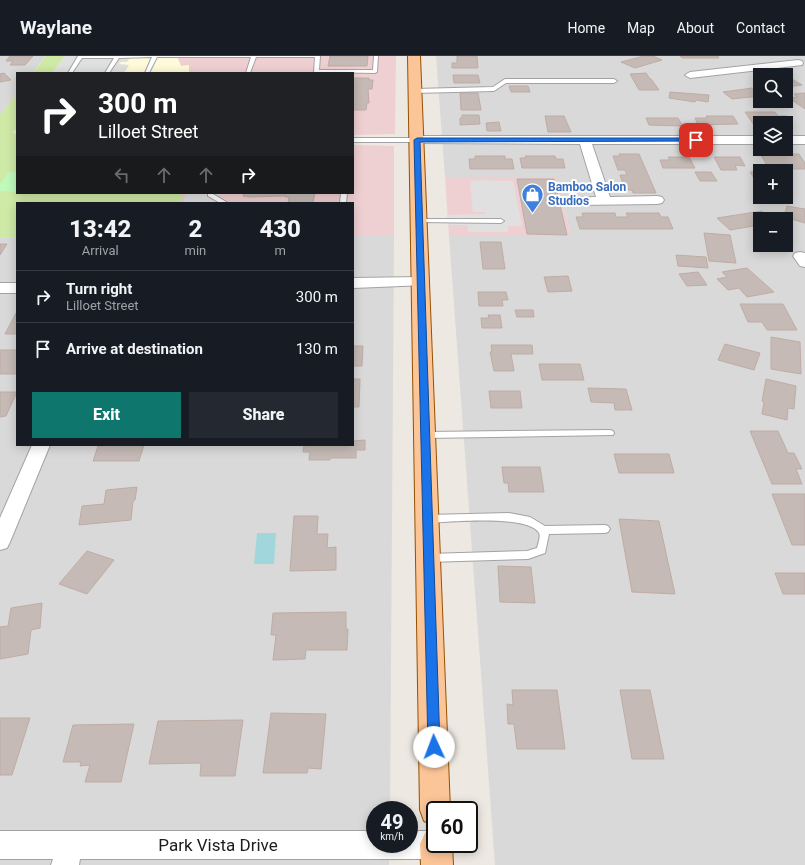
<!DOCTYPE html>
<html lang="en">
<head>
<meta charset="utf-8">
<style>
  body { margin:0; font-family:Roboto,sans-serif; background:#242831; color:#f1f3f6; height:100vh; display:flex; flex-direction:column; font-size:15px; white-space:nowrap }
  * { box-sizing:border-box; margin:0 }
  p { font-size:13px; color:#9ea1a6 }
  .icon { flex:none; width:22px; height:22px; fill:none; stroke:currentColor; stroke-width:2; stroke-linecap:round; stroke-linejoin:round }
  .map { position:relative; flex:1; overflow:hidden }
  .side { position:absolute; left:16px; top:146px; width:338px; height:244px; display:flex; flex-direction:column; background:#171b24; border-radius:0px; box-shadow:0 2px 10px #0003 }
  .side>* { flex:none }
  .banner { position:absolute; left:16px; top:16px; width:338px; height:122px; border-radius:0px; box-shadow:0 2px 10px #0003; background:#202124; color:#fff; overflow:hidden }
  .buttons { position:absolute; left:753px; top:12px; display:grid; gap:8px }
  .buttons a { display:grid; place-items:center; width:40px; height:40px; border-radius:0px; background:#171b24; box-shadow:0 2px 10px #0003; font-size:20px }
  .speed { position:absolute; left:366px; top:745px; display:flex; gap:8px; font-size:20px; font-weight:700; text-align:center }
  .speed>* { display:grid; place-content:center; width:52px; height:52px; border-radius:50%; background:#171b24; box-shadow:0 2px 10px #0003; line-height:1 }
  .speed small { font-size:10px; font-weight:400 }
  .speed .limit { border:2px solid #111; border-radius:6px; background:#fff; color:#111 }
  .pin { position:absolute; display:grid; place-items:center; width:34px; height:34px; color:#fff; margin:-17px; border-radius:8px; box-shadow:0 2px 6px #0006 }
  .me { position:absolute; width:44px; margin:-22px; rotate:358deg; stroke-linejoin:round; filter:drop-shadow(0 0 3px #0008) }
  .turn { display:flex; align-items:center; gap:14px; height:84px; padding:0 16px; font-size:18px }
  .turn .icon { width:52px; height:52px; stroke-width:2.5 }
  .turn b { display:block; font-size:28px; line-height:34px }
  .lanes { display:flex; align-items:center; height:38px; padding:0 16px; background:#0003; justify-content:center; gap:20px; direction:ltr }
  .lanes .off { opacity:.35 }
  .eta { display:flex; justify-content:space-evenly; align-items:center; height:68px; text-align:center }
  .eta b { font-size:24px; font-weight:800; line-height:28px }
  .action { display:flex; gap:8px; margin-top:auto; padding:8px 16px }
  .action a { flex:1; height:46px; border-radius:0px; background:#0f766e; color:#fff; font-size:16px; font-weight:800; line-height:46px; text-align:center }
  .action a+a { background:#242831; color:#f1f3f6 }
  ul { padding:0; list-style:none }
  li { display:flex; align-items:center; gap:12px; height:52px; padding:0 16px; border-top:1px solid #363941 }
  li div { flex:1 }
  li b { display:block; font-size:15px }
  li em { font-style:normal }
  header { display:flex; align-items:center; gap:24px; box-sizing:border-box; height:56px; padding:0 20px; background:#171b24; border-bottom:1px solid #363941 }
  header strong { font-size:19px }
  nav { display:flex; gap:22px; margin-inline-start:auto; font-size:14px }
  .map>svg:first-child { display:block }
  .residential { fill:#dad9d9; fill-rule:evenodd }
  .commercial { fill:#efd0d2 }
  .education { fill:#fffad9 }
  .grass { fill:#cfe9a6 }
  .park { fill:#bff9bc }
  .parking { fill:#e0e0e0 }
  .water { fill:#a1d6dc }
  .building { fill:#c5bab5; stroke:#bfaca4 }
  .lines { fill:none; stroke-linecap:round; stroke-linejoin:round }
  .service-casing { stroke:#a3a3a3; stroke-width:2 }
  .minor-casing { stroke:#a3a3a3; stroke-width:2 }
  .primary-casing { stroke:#945100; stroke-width:2 }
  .service { fill:#fff; fill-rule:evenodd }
  .minor { fill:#fff; fill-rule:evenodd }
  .primary { fill:#fcc598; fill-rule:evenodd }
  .route { fill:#1a73e8; stroke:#114b97 }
  .labels { text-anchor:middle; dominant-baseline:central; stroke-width:4; stroke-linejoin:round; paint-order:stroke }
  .far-shop-label { font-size:12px; font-weight:bold; fill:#366cbe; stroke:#fff; text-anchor:start }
  .near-street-label { font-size:17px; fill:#1c1c1c; stroke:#fff }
</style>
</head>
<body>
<header>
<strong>Waylane</strong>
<nav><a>Home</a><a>Map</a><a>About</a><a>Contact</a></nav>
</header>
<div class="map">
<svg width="805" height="809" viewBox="0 0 805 809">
  <rect width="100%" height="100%" fill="#ede8e1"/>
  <!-- residential -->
  <path class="residential" d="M0 0H46L33 17H17V37L0 59Z
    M436 0H805V809H495L449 180H571L556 121H445ZM760 19H786V45H760ZM760 67H786V93H760ZM760 115H786V141H760ZM760 163H786V189H760Z
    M353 180H394L390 754H375V788H389V809H0V182L17 181V389H353Z"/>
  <!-- commercial -->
  <path class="commercial" d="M177 0H396L395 78 353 79V17H189L181 10Z
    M353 89 394 90V180H353V147H180L183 137H353Z
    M445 121H556L571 180H449Z"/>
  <!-- education -->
  <path class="education" d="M46 0H177L181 10 189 9V17H33Z"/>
  <!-- grass -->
  <path class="grass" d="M46 0H76H65L52 17H33Z
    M17 37V74L12 75 17 80V137H183L180 147H17V181L0 182V59Z"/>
  <!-- park -->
  <path class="park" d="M9 116H17V136L0 135V128Z"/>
  <!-- parking -->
  <path class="parking" d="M65 0H131L127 6H121L119 8 129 9 124 17H52Z
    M482 124 513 125 522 170H508V176H468V171L466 169H448L447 159 487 158 485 156H473L470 125Z
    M186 137H220L217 147H183Z"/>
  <!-- water -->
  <path class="water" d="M257 477H276L274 508H254Z"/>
  <!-- building -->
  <path class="building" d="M10 0H33L25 9H10L13 5H6Z
    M330 0H368L367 10H328Z
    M457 0H477L478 12H452V7H457Z
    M644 0H653L662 4 635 12 621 6Z
    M680 0H718L719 2H682Z
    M4 17 11 24 0 26V18Z
    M646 17 650 23H651L659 34H639L630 18Z
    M453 19H478L480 27H454Z
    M353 22H369V24H373L372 33H368L369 47H367L366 54H353Z
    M792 23 802 29 786 31V24Z
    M509 30H528L530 36H511Z
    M752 32 760 38V40L732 43 723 36Z
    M670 36 709 39 708 46 696 44 695 46 669 42Z
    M460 37H478L481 54H461Z
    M805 37V53L789 42 797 41 794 38Z
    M745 56H775L778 60H787L792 68 760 67V69H754Z
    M462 59H479L480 68 460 69V62H462Z
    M545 60H564L571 76H548Z
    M706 60H733L738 68 698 69 695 62H707Z
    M646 62H678L683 70 649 69Z
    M499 66 501 75H487L486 67Z
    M619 98H639L656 137H633L632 134H625L620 119H627L625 114H618L613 100H620Z
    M771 98H799L805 107V113H769L761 99H772Z
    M475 100H505V103H512L514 113H470L469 103H475Z
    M525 100H555L556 103H563L565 112H522L520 102H526Z
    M668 101H689L695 112H663L660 104H670Z
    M714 101H740L745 110 735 109 737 114H721Z
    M695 116H711L717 125H700Z
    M750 116H760V125H756Z
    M517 123H554L567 179 527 178Z
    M244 137H315L313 147H288L289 141H285L286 140 249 141 243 140Z
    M787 150 805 153V167L784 161Z
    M762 155 771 163H760V169L730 174 717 162Z
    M582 157H615L616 161H628L626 157H659L661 161H668L673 173H580L576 161H583Z
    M704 177 730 179 736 207 709 205Z
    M480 186H501L505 213H483Z
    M0 188H7L0 199Z
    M676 199 706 201 708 212 678 210Z
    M747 212 774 236 747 241 739 232 728 234 717 223 727 221 722 216Z
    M698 216 707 229 687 230 679 218Z
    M568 220 572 235 548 236 544 221Z
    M478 236H506L508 244H502L503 250H479Z
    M740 248H783L797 274H767L762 266H748Z
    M515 254H533L534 261H517Z
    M16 257 17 278H5Z
    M488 259H500L502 272H482L481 262H489Z
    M771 281 800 286 801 318 771 313Z
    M725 288 760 297 754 314 718 304Z
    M491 289H532L533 298H511L514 315H494L490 296H492Z
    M353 290H363L362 310H353Z
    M0 294H17V318H0Z
    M539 308H580L584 324H542Z
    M353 323H360L359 351H353Z
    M766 323 796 330 794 353 788 352 787 364 762 358 764 346 762 345Z
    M588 332 626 333 632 354H615L614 347 591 346Z
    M489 335H520L522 352H491Z
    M0 336H17L6 360 0 361Z
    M750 375H778L788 397H794L802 413H796L802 428H772Z
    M365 384V394H356V402H330V404H309L310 396H303L304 389H353V385Z
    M114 389H144L139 405H93L98 390Z
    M614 398H669L674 417H619Z
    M502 411H540L544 436H509L508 427H504Z
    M137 431 135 444 133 445 131 464 79 469 82 450 104 448 106 434Z
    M772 438H805V489H792Z
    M294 460H318L317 478H328L327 492 336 491V514L290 515Z
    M619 463 659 465 675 538 632 536Z
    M87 495 114 504 87 538 59 528Z
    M498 510 531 511 535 547 500 546Z
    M775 517H805V538H783Z
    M42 547 40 572 31 574 28 598 0 603V571L8 570 11 552Z
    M346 556V573H348L347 594H306L305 603 273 604 276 579H271L273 557Z
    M512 634H557L565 693H517L514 668H508L507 648 513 649Z
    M620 634H650L664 703H632Z
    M271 657 326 658 321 713 308 712 307 717H263Z
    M0 662H30L12 719H0Z
    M243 664 235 720H200L201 707 149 708 158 665Z
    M134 668 121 726H85L90 709 80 710 81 706H63L73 669Z"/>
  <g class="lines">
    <defs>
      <path id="service" d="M78 0H320L319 14H373L374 0H378L377 16 375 17 314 16 315 1H256L250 17H246L251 1H157L149 17H145L152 1 119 2 109 17H105L114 2H82L72 17H68Z
        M505 23H614L617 25 614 27H506L494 35 415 37 412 35 415 33 493 31Z
        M353 82H417L420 84 417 86H353Z
        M208 137H214L213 138 228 147H220L208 140Z
        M341 137H347L346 147H340Z
        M420 163H501L504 165 501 167 418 166 417 165Z
        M610 374 613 375 614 377 613 379 425 382 421 379 425 376Z
        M509 457 530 461 545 470 605 469 608 470 610 473 608 476 605 477 549 478 545 497 528 503 428 506 424 505 423 502 424 499 428 498 527 495 537 492C538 488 541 480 539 477 527 458 449 466 427 467L424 466 422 463 424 460 427 459Z"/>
      <path id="minor" d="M798 4 802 5 803 7 802 9 690 22 685 19 690 16Z
        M417 80H760V88H592L610 141 657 140 662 141 664 144 662 147 657 148 577 149 572 148 570 145 572 142 596 141 580 88 413 87 411 84 413 81Z
        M786 80H805V88H786Z
        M800 196 805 197V211L800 210 793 200 795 197Z
        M421 221 426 223 429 226 426 229 353 232V222Z
        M0 227H17V237H0Z
        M32 389H50L10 486 7 492 0 494V462Z
        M0 775H375V788H409V775H435V788L450 789 446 799 436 803H80L79 809H51L53 803H0Z"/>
      <path id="primary" d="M408 0H420L450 754H435V769L424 765 420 754Z
        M435 773V788H452L453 809H421L420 788 425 777Z"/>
    </defs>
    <!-- service casing -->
    <use href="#service" class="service-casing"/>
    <!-- minor casing -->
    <use href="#minor" class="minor-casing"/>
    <!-- primary casing -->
    <use href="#primary" class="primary-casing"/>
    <!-- service -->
    <use href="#service" class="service"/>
    <!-- minor -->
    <use href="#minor" class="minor"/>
    <!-- primary -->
    <use href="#primary" class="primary"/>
  </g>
  <!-- route -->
  <path class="route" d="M417 82H696L699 84 696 85 420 86 440 691 438 695 434 696 429 695 428 691 414 84Z"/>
  <!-- icons -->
  <defs>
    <symbol id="shop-pin" viewBox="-11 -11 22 30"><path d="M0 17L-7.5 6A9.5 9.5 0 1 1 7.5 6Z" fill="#3f7fe0" stroke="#fff"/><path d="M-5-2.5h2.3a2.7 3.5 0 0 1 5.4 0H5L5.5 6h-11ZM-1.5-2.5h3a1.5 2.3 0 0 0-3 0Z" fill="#fff"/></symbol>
  </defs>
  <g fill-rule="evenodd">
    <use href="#shop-pin" x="520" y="126" width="25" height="34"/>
  </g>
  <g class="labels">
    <!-- far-shop labels -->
    <g class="far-shop-label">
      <text x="548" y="131">Bamboo Salon<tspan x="548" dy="14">Studios</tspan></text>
    </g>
    <!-- near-street labels -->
    <g class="near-street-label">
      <text x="218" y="789">Park Vista Drive</text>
    </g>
  </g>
</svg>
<div class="buttons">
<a><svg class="icon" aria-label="search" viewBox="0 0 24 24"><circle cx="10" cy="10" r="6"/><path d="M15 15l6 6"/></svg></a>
<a><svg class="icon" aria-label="layers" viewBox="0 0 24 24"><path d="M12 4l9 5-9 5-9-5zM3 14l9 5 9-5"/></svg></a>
<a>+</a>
<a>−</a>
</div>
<div class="speed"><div>49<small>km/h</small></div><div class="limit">60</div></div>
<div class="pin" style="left:696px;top:84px;background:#d93025"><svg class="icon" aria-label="arrive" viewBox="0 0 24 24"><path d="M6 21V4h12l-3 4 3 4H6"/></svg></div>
<svg class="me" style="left:434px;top:691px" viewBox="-20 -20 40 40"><circle r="19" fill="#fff"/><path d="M0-13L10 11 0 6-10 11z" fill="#1a73e8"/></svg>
<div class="banner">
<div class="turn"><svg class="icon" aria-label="right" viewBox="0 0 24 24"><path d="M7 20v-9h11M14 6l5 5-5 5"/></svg><div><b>300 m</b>Lilloet Street</div></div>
<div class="lanes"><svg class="icon off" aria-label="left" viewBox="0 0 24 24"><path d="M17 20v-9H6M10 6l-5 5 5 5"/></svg><svg class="icon off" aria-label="ahead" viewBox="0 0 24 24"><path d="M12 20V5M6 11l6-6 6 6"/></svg><svg class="icon off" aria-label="ahead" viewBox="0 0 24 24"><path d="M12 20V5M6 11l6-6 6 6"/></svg><svg class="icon" aria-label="right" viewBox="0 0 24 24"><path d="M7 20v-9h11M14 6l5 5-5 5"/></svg></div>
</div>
<section class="side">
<div class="eta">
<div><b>13:42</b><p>Arrival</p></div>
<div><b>2</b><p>min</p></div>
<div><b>430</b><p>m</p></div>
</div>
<ul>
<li><svg class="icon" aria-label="right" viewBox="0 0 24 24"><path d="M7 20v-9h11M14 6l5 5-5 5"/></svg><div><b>Turn right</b><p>Lilloet Street</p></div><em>300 m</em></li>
<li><svg class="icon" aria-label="arrive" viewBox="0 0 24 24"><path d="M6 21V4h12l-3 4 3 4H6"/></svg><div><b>Arrive at destination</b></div><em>130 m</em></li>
</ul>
<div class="action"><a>Exit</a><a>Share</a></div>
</section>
</div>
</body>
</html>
